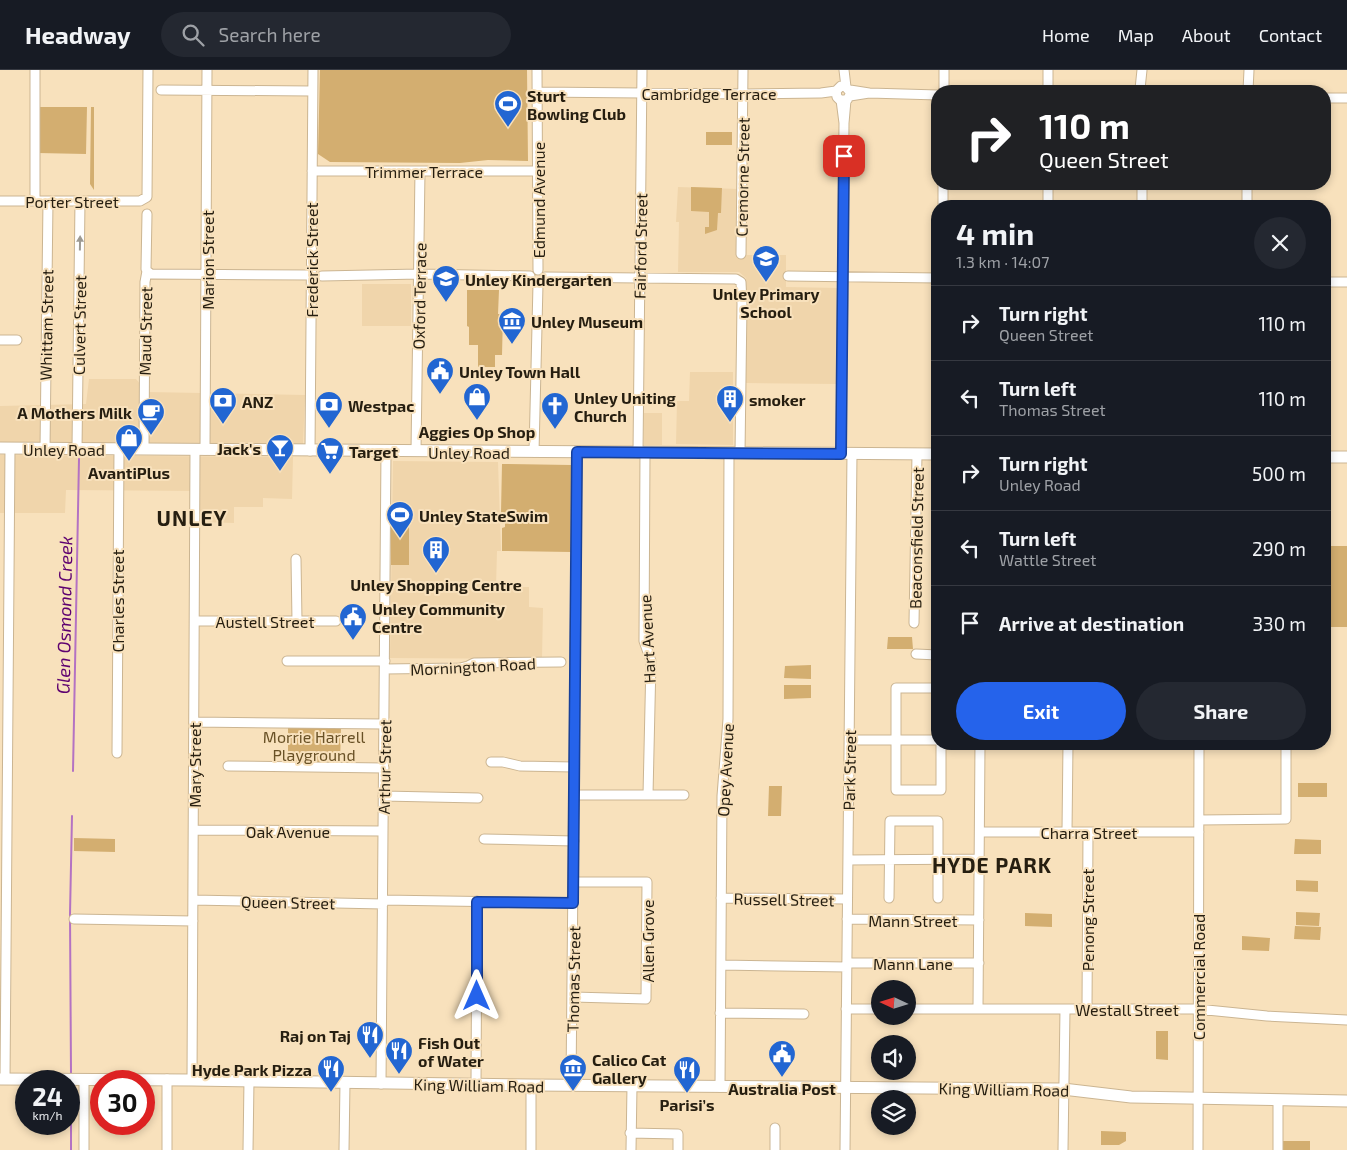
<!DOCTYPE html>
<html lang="en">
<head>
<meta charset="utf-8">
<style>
  body { margin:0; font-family:"Exo 2",sans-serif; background:#242831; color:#f1f3f6; height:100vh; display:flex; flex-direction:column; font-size:19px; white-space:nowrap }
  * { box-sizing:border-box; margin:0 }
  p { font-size:16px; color:#9ea1a6 }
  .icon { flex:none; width:28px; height:28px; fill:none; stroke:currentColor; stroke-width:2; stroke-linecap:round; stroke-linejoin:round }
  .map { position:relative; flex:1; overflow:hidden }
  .side { position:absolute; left:931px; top:130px; width:400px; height:550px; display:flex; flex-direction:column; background:#171b24; border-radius:20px; box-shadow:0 2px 8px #0003 }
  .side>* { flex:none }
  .hud { position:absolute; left:931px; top:15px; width:400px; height:105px; border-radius:20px; box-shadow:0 2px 8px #0003; background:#202124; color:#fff; overflow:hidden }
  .needle { width:32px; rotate:274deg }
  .controls { position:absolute; left:871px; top:910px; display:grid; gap:10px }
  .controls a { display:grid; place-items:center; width:45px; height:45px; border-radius:50%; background:#171b24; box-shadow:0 2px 8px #0003; font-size:25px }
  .speed { position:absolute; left:15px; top:1000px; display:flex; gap:10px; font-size:25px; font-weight:700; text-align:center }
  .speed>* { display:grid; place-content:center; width:65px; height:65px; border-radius:50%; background:#171b24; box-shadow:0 2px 8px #0003; line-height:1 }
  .speed small { font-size:12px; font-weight:400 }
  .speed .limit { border:8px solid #d22; background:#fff; color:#111 }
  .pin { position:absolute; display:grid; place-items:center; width:42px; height:42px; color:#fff; margin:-21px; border-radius:10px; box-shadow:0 2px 8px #0006 }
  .me { position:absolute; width:55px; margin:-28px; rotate:0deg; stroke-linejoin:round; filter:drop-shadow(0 0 4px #0008) }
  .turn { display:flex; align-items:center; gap:18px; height:105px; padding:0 25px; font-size:22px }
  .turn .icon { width:65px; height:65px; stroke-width:2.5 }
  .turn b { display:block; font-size:35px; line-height:42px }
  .round { display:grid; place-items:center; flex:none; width:52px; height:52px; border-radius:26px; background:#242831 }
  .head { display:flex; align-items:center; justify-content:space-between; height:85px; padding:0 25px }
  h1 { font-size:30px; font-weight:700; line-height:38px }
  .cta { display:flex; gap:10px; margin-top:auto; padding:10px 25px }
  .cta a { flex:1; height:58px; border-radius:30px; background:#2563eb; color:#fff; font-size:20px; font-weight:700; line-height:58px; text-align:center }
  .cta a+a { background:#242831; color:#f1f3f6 }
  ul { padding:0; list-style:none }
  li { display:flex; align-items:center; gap:15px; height:75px; padding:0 25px; border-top:1px solid #363941 }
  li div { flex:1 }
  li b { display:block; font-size:19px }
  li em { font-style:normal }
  header { display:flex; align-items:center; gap:30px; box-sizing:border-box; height:70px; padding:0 25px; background:#171b24; border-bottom:1px solid #363941 }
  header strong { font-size:24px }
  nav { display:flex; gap:28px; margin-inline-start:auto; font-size:18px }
  .search { width:350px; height:45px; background:#242831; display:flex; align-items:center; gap:12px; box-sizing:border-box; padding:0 18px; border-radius:28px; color:#9ea1a6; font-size:19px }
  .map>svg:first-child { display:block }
  .built { fill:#f0d5ab }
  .green { fill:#d3ae70 }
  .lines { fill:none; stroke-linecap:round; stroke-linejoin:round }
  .stream { stroke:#b472c3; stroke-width:2 }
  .minor-casing { stroke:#cbb592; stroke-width:11 }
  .major-casing { stroke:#cbb592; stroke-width:13 }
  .minor { stroke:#fff; stroke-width:9 }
  .major { stroke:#fff; stroke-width:11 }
  .oneway { fill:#9d9a93 }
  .route-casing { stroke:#184099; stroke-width:12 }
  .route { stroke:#2563eb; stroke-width:9 }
  .labels { text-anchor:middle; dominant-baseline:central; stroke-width:4; stroke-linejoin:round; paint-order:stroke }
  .street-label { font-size:16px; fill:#261e10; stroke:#f8e1bc }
  .poi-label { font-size:16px; font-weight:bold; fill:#261e10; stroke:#f8e1bc; text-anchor:start }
  .park-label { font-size:16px; fill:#695126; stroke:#f8e1bc }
  .water-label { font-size:18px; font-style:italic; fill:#5e0270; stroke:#f8e1bc }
  .district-label { font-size:21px; font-weight:bold; letter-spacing:1px; fill:#261e10; stroke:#f8e1bc }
</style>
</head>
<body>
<header>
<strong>Headway</strong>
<div class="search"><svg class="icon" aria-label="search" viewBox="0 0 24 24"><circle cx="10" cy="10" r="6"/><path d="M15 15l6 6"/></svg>Search here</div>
<nav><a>Home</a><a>Map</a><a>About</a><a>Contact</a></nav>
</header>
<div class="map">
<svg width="1347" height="1080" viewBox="0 0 1347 1080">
  <rect width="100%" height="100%" fill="#f8e1bc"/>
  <!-- built -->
  <path class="built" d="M678 117 739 119 738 185H786V217L839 218 837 314 746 313V208L739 202H678L679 152H676Z
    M362 214H411V256H362Z
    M690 302H733V375L676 374 677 331H689Z
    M89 309H136L147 322 305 325 303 375 0 373V336L86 334Z
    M644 343H662V375H644Z
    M0 385 293 387 292 429 263 428V437H234V453L199 452V421L66 420 65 443H0Z
    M393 391 498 392 501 481H497L496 517H529V537L543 538 542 589 390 588Z"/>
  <!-- green -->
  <path class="green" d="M320 0H527L528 91 488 90 460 93 330 92 318 84Z
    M39 37H87L86 84 38 83Z
    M91 37H94V120L90 114Z
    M706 62H732V75H706Z
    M691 117 722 118 721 143H718L717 160 705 164V157H709V142L691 141Z
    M467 220H499L498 244H503L502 285H495V297H478V275H469V257L467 256Z
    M502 394 571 395V482L502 481V458L505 457V444L501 443Z
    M391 443H409V495H391Z
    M1325 476H1347V557H1325Z
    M888 567H912L913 579H887Z
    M811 595V609L784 608 785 596Z
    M784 615H811V628L784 629Z
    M288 657 341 658 340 693 288 692Z
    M1298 713H1327V727H1298Z
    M769 716H782L781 746H768Z
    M74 768 115 769V782L74 781Z
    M1295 769 1321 770V784H1294Z
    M1296 810 1318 811V822L1296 821Z
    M1296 842 1320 843 1319 856 1296 855Z
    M1025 843 1052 844V857L1025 856Z
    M1295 856 1321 857 1320 870 1294 869Z
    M1242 866 1270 868 1269 881 1242 880Z
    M1156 961H1168V990L1156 989Z
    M1101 1061 1126 1062V1071L1119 1075H1101Z
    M1283 1071H1310V1080H1282Z"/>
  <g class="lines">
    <!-- stream -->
    <path class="stream" d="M84 164V142
      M73 701 79 389
      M71 1004 70 844 72 746
      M71 1022V1080"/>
    <defs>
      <path id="minor" d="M35 0V131
        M537 0 538 200
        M844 0 846 17 851 23 847 30H840L837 27 836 21 841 16 846 17
        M1140 19 1142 0
        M161 20 312 21
        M850 20 869 23 850 26
        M944 21V0
        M1048 21V0
        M1248 21 1249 0
        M537 22 747 24 821 23 836 21
        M869 23 938 25
        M1325 28H1347
        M841 30 844 53 846 30
        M312 101H537
        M0 131H140L147 127 148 0
        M943 136V114
        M1048 136V114
        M1142 136V114
        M1247 136V114
        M741 184 743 0
        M147 201 151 204 311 205
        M322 206 419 204 530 206
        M788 206 938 208
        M545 207 736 209 741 212 742 234 740 383
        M1325 212H1347
        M0 270H17
        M45 379 48 131
        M77 379 80 131
        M144 379 145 212 147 201 146 199 147 144
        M205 380 207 0
        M310 381 313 0
        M416 381 420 101
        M534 382 538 214
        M638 383 642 0
        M645 383 644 571 651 591 648 725
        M841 384 844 53
        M296 489 297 551
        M195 551H336
        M914 553 917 384
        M916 584 938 585
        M287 591H385
        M385 599 460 598 468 596 474 593 561 592
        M938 618H896V720H941V674
        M194 652 384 654
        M849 670H938
        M117 683 119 379
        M491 692H503L520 696 574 697
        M228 696 384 698
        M574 725H684
        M383 726 478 728
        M1199 750 1286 749V674
        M194 760 383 761
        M1067 761 1068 674
        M980 762H1199
        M484 769 574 771
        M848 790 979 789
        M721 828 847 829
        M889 828 890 751H938V828
        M193 830 383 834
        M383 830 573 833
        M74 849 193 851
        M847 849 979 850
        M847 893H979
        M721 895 847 897
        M573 927 646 929 647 812H574
        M978 938 980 674
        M1087 938 1088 762
        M846 939H880
        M908 939H1197L1267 946 1347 950
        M720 943 804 944
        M5 1009 10 378
        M192 1010 195 380
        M381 1014 386 381
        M476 1015 477 831
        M571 1015 577 382
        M720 1017 722 726 728 649 729 383
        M630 1063 678 1064V1080
        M84 1080V1009
        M167 1080V1009
        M248 1080 249 1010
        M344 1080 345 1012
        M531 1080V1015
        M631 1080 632 1016
        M775 1080V1058
        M845 1080 852 383
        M1063 1080 1065 939
        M1198 1080 1199 674
        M1278 1080V1030"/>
      <path id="major" d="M0 378 938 384
        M1325 387H1347
        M0 1009 192 1010 531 1015 1063 1019 1131 1027 1347 1031"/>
    </defs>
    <!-- minor casing -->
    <use href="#minor" class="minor-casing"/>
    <!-- major casing -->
    <use href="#major" class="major-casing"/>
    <!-- minor -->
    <use href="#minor" class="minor"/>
    <!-- major -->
    <use href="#major" class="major"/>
  </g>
  <!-- one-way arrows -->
  <defs><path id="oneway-solid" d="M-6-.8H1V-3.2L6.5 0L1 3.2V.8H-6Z" transform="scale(1.25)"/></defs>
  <use class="oneway" href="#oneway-solid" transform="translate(80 173) rotate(-89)"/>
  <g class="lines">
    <defs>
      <path id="route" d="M477 926V832L573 833 577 382 841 384 844 86"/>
    </defs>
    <!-- route casing -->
    <use href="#route" class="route-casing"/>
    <!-- route -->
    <use href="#route" class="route"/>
  </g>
  <!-- icons -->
  <defs>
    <symbol id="stadium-pin" viewBox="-11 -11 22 30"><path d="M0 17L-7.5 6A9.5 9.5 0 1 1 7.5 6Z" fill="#2266d2" stroke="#f8e1bc"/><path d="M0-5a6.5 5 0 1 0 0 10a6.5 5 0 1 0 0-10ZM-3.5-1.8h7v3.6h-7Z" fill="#fff"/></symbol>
    <symbol id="school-pin" viewBox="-11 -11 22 30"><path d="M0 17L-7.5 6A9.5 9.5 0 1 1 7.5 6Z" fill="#2266d2" stroke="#f8e1bc"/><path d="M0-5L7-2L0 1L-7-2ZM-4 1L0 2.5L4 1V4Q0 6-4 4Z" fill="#fff"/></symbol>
    <symbol id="museum-pin" viewBox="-11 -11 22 30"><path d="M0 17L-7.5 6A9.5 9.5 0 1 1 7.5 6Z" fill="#2266d2" stroke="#f8e1bc"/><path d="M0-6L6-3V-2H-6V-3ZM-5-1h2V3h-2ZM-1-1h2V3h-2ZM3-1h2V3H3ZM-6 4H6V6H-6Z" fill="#fff"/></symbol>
    <symbol id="civic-pin" viewBox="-11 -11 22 30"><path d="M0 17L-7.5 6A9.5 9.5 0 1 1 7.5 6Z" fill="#2266d2" stroke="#f8e1bc"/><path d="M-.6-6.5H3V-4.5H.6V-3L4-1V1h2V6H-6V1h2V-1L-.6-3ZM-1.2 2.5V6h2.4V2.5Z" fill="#fff"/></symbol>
    <symbol id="shop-pin" viewBox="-11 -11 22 30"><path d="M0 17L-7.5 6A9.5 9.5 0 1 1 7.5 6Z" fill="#2266d2" stroke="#f8e1bc"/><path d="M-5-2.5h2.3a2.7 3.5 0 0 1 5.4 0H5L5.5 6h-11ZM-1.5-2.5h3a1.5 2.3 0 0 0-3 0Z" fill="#fff"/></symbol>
    <symbol id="building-pin" viewBox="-11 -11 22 30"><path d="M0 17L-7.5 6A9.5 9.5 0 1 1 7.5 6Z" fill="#2266d2" stroke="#f8e1bc"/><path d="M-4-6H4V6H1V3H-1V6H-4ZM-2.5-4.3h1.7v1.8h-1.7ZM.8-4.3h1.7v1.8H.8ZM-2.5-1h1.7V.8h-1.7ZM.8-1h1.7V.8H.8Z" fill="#fff"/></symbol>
    <symbol id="bank-pin" viewBox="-11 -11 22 30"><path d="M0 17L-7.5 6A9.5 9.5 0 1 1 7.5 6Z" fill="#2266d2" stroke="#f8e1bc"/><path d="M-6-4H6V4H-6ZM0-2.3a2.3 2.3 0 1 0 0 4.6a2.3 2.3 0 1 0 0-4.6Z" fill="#fff"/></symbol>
    <symbol id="church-pin" viewBox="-11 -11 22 30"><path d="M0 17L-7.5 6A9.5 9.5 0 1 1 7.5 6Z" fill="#2266d2" stroke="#f8e1bc"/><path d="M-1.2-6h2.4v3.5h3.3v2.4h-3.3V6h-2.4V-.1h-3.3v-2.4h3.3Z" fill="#fff"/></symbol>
    <symbol id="cafe-pin" viewBox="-11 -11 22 30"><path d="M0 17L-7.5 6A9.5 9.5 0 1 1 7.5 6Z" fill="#2266d2" stroke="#f8e1bc"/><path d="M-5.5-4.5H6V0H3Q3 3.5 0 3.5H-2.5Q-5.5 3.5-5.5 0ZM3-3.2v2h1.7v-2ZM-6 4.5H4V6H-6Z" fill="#fff"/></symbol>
    <symbol id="bar-pin" viewBox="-11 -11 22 30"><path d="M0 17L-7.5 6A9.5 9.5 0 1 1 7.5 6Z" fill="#2266d2" stroke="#f8e1bc"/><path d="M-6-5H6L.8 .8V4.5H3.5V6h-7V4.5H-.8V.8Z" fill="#fff"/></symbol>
    <symbol id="supermarket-pin" viewBox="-11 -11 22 30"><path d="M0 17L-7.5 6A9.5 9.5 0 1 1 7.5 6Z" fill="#2266d2" stroke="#f8e1bc"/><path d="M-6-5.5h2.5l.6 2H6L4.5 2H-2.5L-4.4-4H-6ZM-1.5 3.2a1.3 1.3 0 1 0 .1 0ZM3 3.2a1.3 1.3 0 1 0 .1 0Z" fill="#fff"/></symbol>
    <symbol id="restaurant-pin" viewBox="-11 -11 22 30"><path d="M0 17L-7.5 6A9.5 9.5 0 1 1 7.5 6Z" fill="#2266d2" stroke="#f8e1bc"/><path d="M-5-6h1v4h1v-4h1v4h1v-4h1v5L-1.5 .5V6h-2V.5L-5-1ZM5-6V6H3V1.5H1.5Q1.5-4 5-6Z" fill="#fff"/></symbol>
  </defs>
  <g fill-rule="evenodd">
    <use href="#stadium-pin" x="492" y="18" width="32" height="43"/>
    <use href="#school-pin" x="750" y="173" width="32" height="43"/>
    <use href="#school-pin" x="430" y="193" width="32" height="43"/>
    <use href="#museum-pin" x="496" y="235" width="32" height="43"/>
    <use href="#civic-pin" x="424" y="285" width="32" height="43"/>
    <use href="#shop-pin" x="461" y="311" width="32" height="43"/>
    <use href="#building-pin" x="714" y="313" width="32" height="43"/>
    <use href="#bank-pin" x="207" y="315" width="32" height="43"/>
    <use href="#bank-pin" x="313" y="319" width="32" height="43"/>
    <use href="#church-pin" x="539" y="320" width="32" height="43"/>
    <use href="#cafe-pin" x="135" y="326" width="32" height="43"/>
    <use href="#shop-pin" x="113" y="352" width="32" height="43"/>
    <use href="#bar-pin" x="264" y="362" width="32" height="43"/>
    <use href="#supermarket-pin" x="314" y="365" width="32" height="43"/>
    <use href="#stadium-pin" x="384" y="429" width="32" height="43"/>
    <use href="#building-pin" x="420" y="464" width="32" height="43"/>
    <use href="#civic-pin" x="337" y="531" width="32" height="43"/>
    <use href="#restaurant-pin" x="354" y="949" width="32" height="43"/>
    <use href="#restaurant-pin" x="383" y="965" width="32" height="43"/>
    <use href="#civic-pin" x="766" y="968" width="32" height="43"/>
    <use href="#museum-pin" x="557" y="982" width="32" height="43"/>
    <use href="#restaurant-pin" x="315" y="983" width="32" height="43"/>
    <use href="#restaurant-pin" x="671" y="984" width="32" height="43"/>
  </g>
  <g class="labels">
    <!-- street labels -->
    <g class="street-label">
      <text x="709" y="23">Cambridge Terrace</text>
      <text x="424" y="101">Trimmer Terrace</text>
      <text transform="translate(742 107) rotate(-89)">Cremorne Street</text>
      <text transform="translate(538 130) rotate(-90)">Edmund Avenue</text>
      <text x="72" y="131">Porter Street</text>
      <text transform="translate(640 176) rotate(-89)">Fairford Street</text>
      <text transform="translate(207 190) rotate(-90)">Marion Street</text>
      <text transform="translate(311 190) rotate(-90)">Frederick Street</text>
      <text transform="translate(419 226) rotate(-89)">Oxford Terrace</text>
      <text transform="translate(46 255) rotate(-89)">Whittam Street</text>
      <text transform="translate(79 255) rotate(-89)">Culvert Street</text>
      <text transform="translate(145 261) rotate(-89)">Maud Street</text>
      <text x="64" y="379">Unley Road</text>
      <text x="469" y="382">Unley Road</text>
      <text transform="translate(916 468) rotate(-89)">Beaconsfield Street</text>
      <text transform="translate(117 531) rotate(-90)">Charles Street</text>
      <text x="265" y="551">Austell Street</text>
      <text transform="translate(647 569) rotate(-93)">Hart Avenue</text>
      <text transform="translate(473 596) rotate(-3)">Mornington Road</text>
      <text transform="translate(194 695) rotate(-90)">Mary Street</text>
      <text transform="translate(384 697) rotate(-89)">Arthur Street</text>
      <text transform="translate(725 700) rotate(-87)">Opey Avenue</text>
      <text transform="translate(849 700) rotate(-89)">Park Street</text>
      <text x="288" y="761">Oak Avenue</text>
      <text x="1089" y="762">Charra Street</text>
      <text transform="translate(784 829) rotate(1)">Russell Street</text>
      <text transform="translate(288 832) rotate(1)">Queen Street</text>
      <text x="913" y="850">Mann Street</text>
      <text transform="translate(1087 850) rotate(-90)">Penong Street</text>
      <text transform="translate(647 871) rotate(-90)">Allen Grove</text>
      <text x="913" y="893">Mann Lane</text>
      <text transform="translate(1198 907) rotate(-90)">Commercial Road</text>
      <text transform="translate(573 909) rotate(-89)">Thomas Street</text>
      <text x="1127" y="939">Westall Street</text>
      <text transform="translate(479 1015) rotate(1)">King William Road</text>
      <text transform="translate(1004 1019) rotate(1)">King William Road</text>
    </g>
    <!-- poi labels -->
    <g class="poi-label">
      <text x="527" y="25">Sturt<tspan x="527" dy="18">Bowling Club</tspan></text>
      <text x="465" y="209">Unley Kindergarten</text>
      <text x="766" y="223" text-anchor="middle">Unley Primary<tspan x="766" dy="18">School</tspan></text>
      <text x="531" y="251">Unley Museum</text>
      <text x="459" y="301">Unley Town Hall</text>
      <text x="574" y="327">Unley Uniting<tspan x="574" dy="18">Church</tspan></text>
      <text x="749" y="329">smoker</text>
      <text x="242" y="331">ANZ</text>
      <text x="348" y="335">Westpac</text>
      <text x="132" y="342" text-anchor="end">A Mothers Milk</text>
      <text x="477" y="361" text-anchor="middle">Aggies Op Shop</text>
      <text x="261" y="378" text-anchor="end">Jack's</text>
      <text x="349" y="381">Target</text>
      <text x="129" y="402" text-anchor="middle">AvantiPlus</text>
      <text x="419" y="445">Unley StateSwim</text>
      <text x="436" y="514" text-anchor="middle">Unley Shopping Centre</text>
      <text x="372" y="538">Unley Community<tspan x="372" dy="18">Centre</tspan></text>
      <text x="351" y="965" text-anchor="end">Raj on Taj</text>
      <text x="418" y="972">Fish Out<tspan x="418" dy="18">of Water</tspan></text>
      <text x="592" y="989">Calico Cat<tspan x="592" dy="18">Gallery</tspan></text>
      <text x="312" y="999" text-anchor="end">Hyde Park Pizza</text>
      <text x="782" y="1018" text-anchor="middle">Australia Post</text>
      <text x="687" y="1034" text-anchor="middle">Parisi’s</text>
    </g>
    <!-- park labels -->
    <g class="park-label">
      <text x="314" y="666">Morrie Harrell<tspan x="314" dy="18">Playground</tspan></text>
    </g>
    <!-- water labels -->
    <g class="water-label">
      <text transform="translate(64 545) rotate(-89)">Glen Osmond Creek</text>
    </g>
    <!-- district labels -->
    <g class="district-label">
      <text x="192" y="447">UNLEY</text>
      <text x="992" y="794">HYDE PARK</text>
    </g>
  </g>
</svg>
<div class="controls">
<a><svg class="needle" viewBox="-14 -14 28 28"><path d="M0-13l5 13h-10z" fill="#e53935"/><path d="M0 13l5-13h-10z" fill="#9ea1a6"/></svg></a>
<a><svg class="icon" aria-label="sound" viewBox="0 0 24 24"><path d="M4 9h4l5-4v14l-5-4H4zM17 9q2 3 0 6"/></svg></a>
<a><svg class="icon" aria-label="layers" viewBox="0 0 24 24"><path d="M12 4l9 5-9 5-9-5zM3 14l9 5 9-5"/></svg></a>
</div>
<div class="speed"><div>24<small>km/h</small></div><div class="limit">30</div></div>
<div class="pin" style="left:844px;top:86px;background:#d93025"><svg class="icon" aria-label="arrive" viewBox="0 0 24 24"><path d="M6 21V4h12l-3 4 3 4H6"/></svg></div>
<svg class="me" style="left:477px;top:926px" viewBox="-20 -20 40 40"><path d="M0-17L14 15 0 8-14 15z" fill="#2563eb" stroke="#fff" stroke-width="4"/></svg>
<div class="hud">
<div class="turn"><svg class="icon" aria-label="right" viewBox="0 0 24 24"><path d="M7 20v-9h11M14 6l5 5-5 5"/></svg><div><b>110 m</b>Queen Street</div></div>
</div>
<section class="side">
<div class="head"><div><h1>4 min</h1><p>1.3 km · 14:07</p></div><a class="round"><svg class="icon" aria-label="close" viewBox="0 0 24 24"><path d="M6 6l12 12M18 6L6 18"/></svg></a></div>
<ul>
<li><svg class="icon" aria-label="right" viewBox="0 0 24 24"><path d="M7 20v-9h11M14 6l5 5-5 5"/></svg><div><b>Turn right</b><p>Queen Street</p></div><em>110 m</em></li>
<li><svg class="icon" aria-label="left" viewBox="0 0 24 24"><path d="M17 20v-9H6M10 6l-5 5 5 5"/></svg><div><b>Turn left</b><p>Thomas Street</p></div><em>110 m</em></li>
<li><svg class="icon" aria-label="right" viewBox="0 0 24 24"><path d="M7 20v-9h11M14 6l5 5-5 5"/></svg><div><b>Turn right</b><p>Unley Road</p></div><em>500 m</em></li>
<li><svg class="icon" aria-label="left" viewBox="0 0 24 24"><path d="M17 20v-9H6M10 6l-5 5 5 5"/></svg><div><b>Turn left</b><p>Wattle Street</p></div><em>290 m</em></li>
<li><svg class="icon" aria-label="arrive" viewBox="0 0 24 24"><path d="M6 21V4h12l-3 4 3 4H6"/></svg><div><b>Arrive at destination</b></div><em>330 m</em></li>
</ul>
<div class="cta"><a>Exit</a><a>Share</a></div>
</section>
</div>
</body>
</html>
